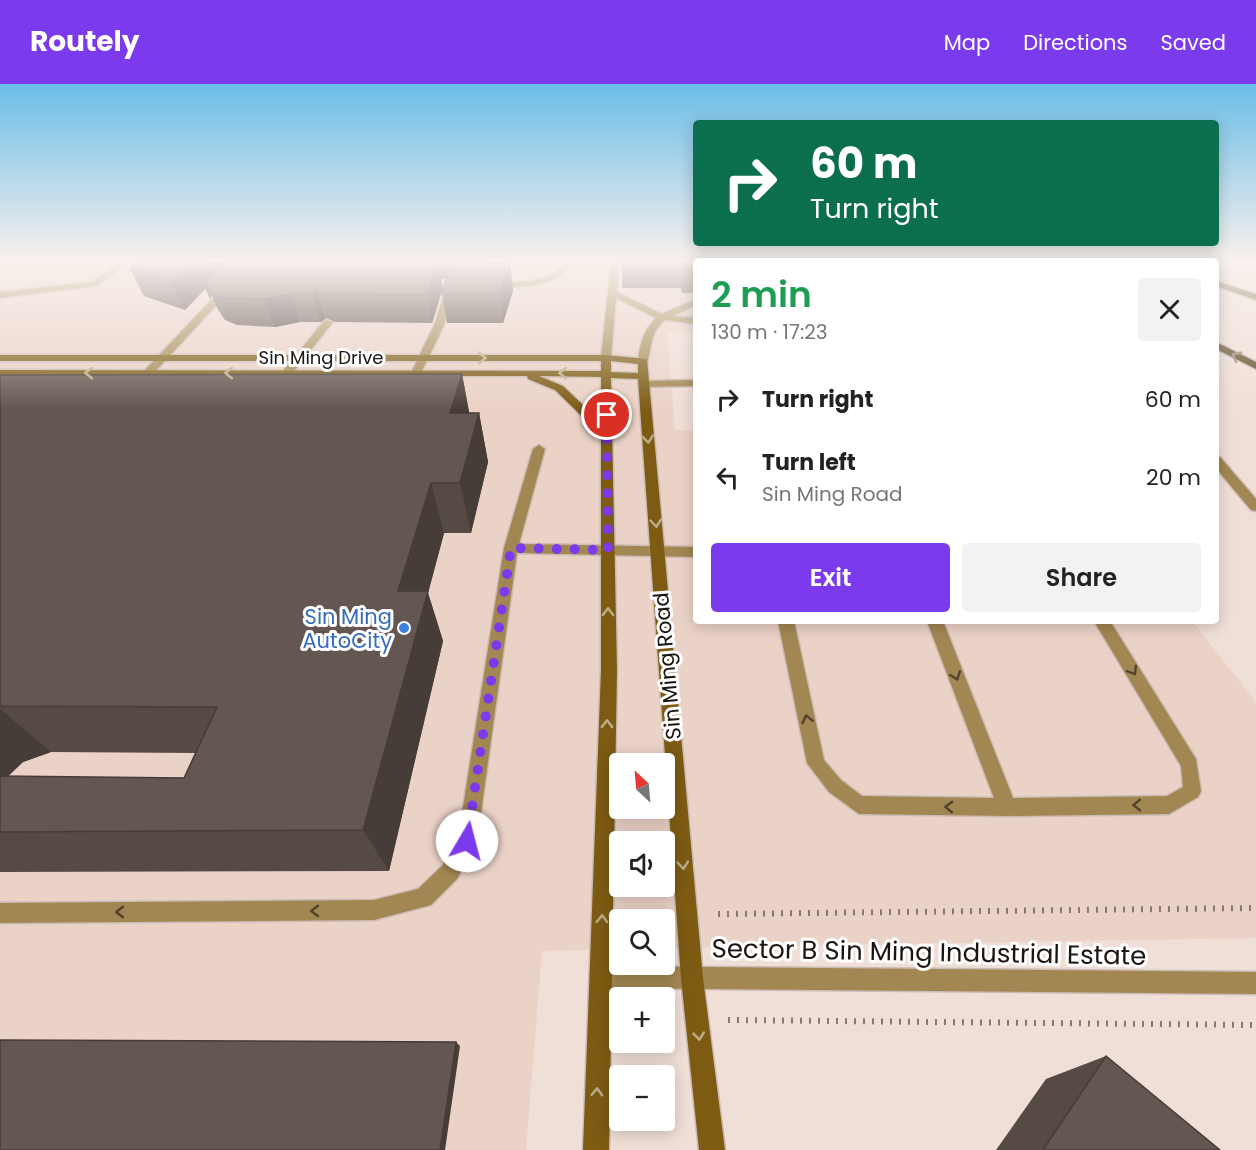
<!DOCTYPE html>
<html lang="en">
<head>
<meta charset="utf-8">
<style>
  body { margin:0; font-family:Poppins,sans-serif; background:#f2f2f2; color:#222; height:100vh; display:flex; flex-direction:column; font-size:22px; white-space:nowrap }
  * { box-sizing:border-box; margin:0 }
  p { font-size:20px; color:#767676 }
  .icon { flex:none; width:33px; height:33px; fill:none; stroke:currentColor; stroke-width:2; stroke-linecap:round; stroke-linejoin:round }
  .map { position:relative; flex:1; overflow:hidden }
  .side { position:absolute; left:693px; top:174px; width:526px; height:366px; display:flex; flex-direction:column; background:#fff; border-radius:6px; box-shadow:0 3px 15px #0003 }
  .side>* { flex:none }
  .hud { position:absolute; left:693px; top:36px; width:526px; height:126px; border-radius:6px; box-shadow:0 3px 15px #0003; background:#0b6e4f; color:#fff; overflow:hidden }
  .needle { width:39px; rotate:334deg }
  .buttons { position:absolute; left:609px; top:669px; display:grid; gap:12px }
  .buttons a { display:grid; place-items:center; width:66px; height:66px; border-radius:6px; background:#fff; box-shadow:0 3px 15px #0003; font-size:30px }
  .pin { position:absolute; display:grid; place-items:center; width:51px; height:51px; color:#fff; margin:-26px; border:3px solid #fff; border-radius:50%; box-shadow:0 2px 6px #0007 }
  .me { position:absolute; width:66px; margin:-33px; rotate:8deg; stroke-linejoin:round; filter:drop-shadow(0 0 4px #0008) }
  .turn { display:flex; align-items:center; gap:21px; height:126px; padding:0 18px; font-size:27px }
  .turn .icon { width:78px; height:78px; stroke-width:2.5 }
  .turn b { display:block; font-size:42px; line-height:51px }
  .round { display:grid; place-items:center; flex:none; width:63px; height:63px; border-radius:6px; background:#f2f2f2 }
  .summary { display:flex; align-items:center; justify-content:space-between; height:102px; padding:0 18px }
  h1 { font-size:36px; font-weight:600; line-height:45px; color:#1e9e55 }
  .action { display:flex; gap:12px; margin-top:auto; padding:12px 18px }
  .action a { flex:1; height:69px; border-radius:6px; background:#7c3aed; color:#fff; font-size:24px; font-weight:600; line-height:69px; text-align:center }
  .action a+a { background:#f2f2f2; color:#222 }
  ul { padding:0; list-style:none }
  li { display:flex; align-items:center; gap:18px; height:78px; padding:0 18px }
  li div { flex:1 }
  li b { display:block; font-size:22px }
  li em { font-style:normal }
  header { display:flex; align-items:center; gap:36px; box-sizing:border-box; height:84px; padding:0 30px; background:#7c3aed; color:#fff }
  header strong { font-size:28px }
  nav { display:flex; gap:33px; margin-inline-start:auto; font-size:21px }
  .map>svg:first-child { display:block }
  .built { fill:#ebd2c7; fill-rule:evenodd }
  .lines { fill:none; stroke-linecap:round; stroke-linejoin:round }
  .lane-casing { stroke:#cabbb4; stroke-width:3 }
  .street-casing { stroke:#cabbb4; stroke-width:3 }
  .secondary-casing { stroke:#cabbb4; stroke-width:3 }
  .primary-casing { stroke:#cabbb4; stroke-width:3 }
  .path-far1 { stroke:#857974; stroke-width:2; stroke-dasharray:1 3; stroke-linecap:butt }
  .path { stroke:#857974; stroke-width:6; stroke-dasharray:2 7; stroke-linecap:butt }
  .lane { fill:#a38752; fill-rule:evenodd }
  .street { fill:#a38752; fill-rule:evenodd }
  .secondary { fill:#7d5b13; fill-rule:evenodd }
  .primary { fill:#55421d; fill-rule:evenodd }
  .wall { fill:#564a45; fill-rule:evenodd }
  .shaded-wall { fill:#463c38 }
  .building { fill:#645650; stroke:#463c38; stroke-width:1.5 }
  .oneway { stroke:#90846c }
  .oneway2 { stroke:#bead89 }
  .oneway3 { stroke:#51432c }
  .route { stroke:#7c3aed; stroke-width:10; stroke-dasharray:0 18 }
  .shop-dot { fill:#3f7fe0; stroke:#fff; stroke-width:2 }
  .labels { text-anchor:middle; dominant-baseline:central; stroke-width:6; stroke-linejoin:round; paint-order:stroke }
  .far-street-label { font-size:18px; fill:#1b1512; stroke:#fff }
  .shop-label { font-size:21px; fill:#366cbe; stroke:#fff; text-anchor:end }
  .street-label { font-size:21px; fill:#1b1512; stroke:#fff }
  .near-street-label { font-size:26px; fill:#1b1512; stroke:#fff }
</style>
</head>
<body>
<header>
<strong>Routely</strong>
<nav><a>Map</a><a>Directions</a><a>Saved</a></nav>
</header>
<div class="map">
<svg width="1256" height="1066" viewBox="0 0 1256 1066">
  <rect width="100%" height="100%" fill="#f0dfd7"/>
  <!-- built -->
  <path class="built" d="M0 178H696V248H667L675 346 696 347V537H1192L1256 618V854L665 864 664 836H620L619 865 542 867 526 1066H0ZM620 680H664V724H620ZM620 758H664V802H620Z"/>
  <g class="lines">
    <defs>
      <path id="lane" d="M119 178H128L97 202 0 214V208L92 198Z
        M247 178H256L152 291H144V287Z
        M565 178H573C554 205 523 203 493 203L489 200 493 197C518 198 548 201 565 178Z
        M611 178H619L617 208 662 230 696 215V221L673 232 696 234V240L665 236C650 248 652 263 647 279L638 277C640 260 643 247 656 234L616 214 611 274 606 277 601 274Z
        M449 203 453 206 445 239 421 289 412 291 411 289 435 239 445 206Z
        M325 236 333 238 291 291H283V287Z
        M696 296V302L643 303 638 300 643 297Z
        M539 361 545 365 519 460 696 463V473L517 469 477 757 457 795 431 821 374 836 0 839V819L374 816 418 805 443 781 458 755 504 464 533 365Z
        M1216 373H1220L1256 415V427L1251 426 1216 384Z
        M778 537H794L824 676 841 696 862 712 994 714 927 537H943L1013 714 1167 712 1183 703 1181 682 1094 537H1110L1196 675 1201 707 1198 713 1169 730 1007 732 859 730 829 708 807 679Z"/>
      <path id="street" d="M601 882 1256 888V910L601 904 593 901 590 893 593 885Z"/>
      <path id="secondary" d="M0 271H606L647 275 703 894 725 1066H699L681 894 638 295 611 294 617 586 609 1066H583L601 586V351L555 306 528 295 527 292H0V286L601 287V277H0ZM611 277 638 280V289L611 288ZM539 292 601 293V338L563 302Z"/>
      <path id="primary" d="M1216 197 1256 210V216L1216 202Z
        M1216 258 1256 278V285L1216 265Z"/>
    </defs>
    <!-- lane casing -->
    <use href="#lane" class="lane-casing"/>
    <!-- street casing -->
    <use href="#street" class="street-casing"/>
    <!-- secondary casing -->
    <use href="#secondary" class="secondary-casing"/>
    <!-- primary casing -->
    <use href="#primary" class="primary-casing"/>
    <!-- path-far1 -->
    <path class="path-far1" d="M4 186 16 178"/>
    <!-- path -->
    <path class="path" d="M718 830 1256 824
      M728 936 1256 941"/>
    <!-- lane -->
    <use href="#lane" class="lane"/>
    <!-- street -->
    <use href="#street" class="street"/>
    <!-- secondary -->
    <use href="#secondary" class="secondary"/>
    <!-- primary -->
    <use href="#primary" class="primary"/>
  </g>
  <!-- wall -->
  <path class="wall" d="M138 178H504L503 179H510L513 207 503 239H447L442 210 446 195H441L443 203 432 239 335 238 326 234 321 238H300L275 243 237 241 225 236 217 224 212 212 210 214 205 205 185 226 144 212 130 185Z
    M622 178H696V209H682L681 204H622Z
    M462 290 469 329H479L488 378 471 449H444L428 509 443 557 389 787 0 788V291ZM51 668 196 669 184 694 8 692 23 678Z
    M1106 972 1220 1066H996L1046 995Z"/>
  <!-- shaded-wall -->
  <path class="shaded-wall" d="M193 178 205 205 185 226 172 199Z
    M207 178H244L205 197 212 212 210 214 198 187Z
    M437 178 443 203 432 239 427 211Z
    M510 179 513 207 503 239 499 210Z
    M316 206 326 234 321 238 312 210Z
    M291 210 300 238 275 243 264 215Z
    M462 290 471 338 450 329Z
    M479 329 488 378 471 449 460 399Z
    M431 399 444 449 428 509 443 557 389 787 363 746 398 507Z
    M0 625 51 668 23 678 0 700Z
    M456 958 460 962 445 1066H440Z"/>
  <!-- building -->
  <path class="building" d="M138 178H207L198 187 193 178 172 199 130 185Z
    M223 178H437L427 211 326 210 316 206 312 210H291L264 215 225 214 212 209 205 197Z
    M451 178H490V179H510L499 210H442Z
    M622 178H696V187H683V182H622Z
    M462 290 450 329H479L460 399H431L398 507H428L363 746 0 748V692L184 694 217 623 0 622V291Z
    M0 956 456 958 440 1066H0Z
    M1106 972 1220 1066H1043Z"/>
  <!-- one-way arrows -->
  <defs><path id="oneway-chevron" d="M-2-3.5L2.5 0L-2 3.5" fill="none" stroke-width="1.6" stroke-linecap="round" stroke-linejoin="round" transform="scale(1.5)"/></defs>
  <use class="oneway" href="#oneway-chevron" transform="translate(1236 272) rotate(-152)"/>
  <g class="oneway2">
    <use href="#oneway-chevron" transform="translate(482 274)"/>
    <use href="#oneway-chevron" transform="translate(89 289) rotate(-180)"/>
    <use href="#oneway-chevron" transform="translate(229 289) rotate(180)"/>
    <use href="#oneway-chevron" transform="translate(563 289) rotate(180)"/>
    <use href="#oneway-chevron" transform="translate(648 355) rotate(84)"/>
    <use href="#oneway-chevron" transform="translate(656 439) rotate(85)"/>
    <use href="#oneway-chevron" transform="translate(608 528) rotate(-90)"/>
    <use href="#oneway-chevron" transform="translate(607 640) rotate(-89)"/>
    <use href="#oneway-chevron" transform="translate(683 781) rotate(85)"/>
    <use href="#oneway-chevron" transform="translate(602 835) rotate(-89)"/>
    <use href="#oneway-chevron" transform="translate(699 952) rotate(84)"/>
    <use href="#oneway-chevron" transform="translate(597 1008) rotate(-88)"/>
  </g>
  <g class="oneway3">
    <use href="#oneway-chevron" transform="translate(1133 587) rotate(59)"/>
    <use href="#oneway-chevron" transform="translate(956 592) rotate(69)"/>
    <use href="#oneway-chevron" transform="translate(807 635) rotate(-102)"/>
    <use href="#oneway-chevron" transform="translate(1137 721) rotate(179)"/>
    <use href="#oneway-chevron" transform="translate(949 723) rotate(-179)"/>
    <use href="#oneway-chevron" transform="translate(315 827) rotate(180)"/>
    <use href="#oneway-chevron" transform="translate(120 828) rotate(180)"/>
  </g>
  <!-- sky -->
  <linearGradient id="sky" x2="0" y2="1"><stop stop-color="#6cbde8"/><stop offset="0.54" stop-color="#f8f1ed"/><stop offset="1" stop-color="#f8f1ed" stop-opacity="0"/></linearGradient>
  <rect width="1256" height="327" fill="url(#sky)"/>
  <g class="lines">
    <!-- route -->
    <path class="route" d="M467 757 511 464 608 466 607 331"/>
  </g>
  <!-- markers -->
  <circle class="shop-dot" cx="404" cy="544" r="6"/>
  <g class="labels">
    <!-- far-street labels -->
    <g class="far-street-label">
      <text x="321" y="273">Sin Ming Drive</text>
    </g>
    <!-- shop labels -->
    <g class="shop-label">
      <text x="392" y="532">Sin Ming<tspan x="392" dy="24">AutoCity</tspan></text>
    </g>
    <!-- street labels -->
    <g class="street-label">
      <text transform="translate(667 582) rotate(-95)">Sin Ming Road</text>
    </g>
    <!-- near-street labels -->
    <g class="near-street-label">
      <text transform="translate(929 868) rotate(1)">Sector B Sin Ming Industrial Estate</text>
    </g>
  </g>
</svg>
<div class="buttons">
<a><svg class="needle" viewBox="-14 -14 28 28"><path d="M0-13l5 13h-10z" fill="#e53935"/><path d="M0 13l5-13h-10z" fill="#767676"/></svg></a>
<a><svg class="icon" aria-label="sound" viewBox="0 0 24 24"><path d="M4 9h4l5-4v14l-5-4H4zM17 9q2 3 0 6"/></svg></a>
<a><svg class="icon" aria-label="search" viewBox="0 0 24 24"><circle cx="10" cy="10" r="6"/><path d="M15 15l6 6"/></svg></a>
<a>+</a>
<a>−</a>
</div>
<div class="pin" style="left:607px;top:331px;background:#d93025"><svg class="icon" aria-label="arrive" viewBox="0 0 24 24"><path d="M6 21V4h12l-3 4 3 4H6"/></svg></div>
<svg class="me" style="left:467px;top:757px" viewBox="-20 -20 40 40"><circle r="19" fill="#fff"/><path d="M0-13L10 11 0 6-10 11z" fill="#7c3aed"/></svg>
<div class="hud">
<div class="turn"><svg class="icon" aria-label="right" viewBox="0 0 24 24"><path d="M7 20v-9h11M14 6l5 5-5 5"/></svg><div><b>60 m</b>Turn right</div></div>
</div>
<section class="side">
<div class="summary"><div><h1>2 min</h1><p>130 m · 17:23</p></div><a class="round"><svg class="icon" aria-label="close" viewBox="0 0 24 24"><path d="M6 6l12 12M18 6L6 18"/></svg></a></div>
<ul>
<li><svg class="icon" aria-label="right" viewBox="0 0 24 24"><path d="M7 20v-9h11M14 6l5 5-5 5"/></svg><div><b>Turn right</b></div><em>60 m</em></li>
<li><svg class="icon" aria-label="left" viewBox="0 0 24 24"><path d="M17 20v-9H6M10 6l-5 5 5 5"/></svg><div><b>Turn left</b><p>Sin Ming Road</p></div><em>20 m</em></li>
</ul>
<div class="action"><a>Exit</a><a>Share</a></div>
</section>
</div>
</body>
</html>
